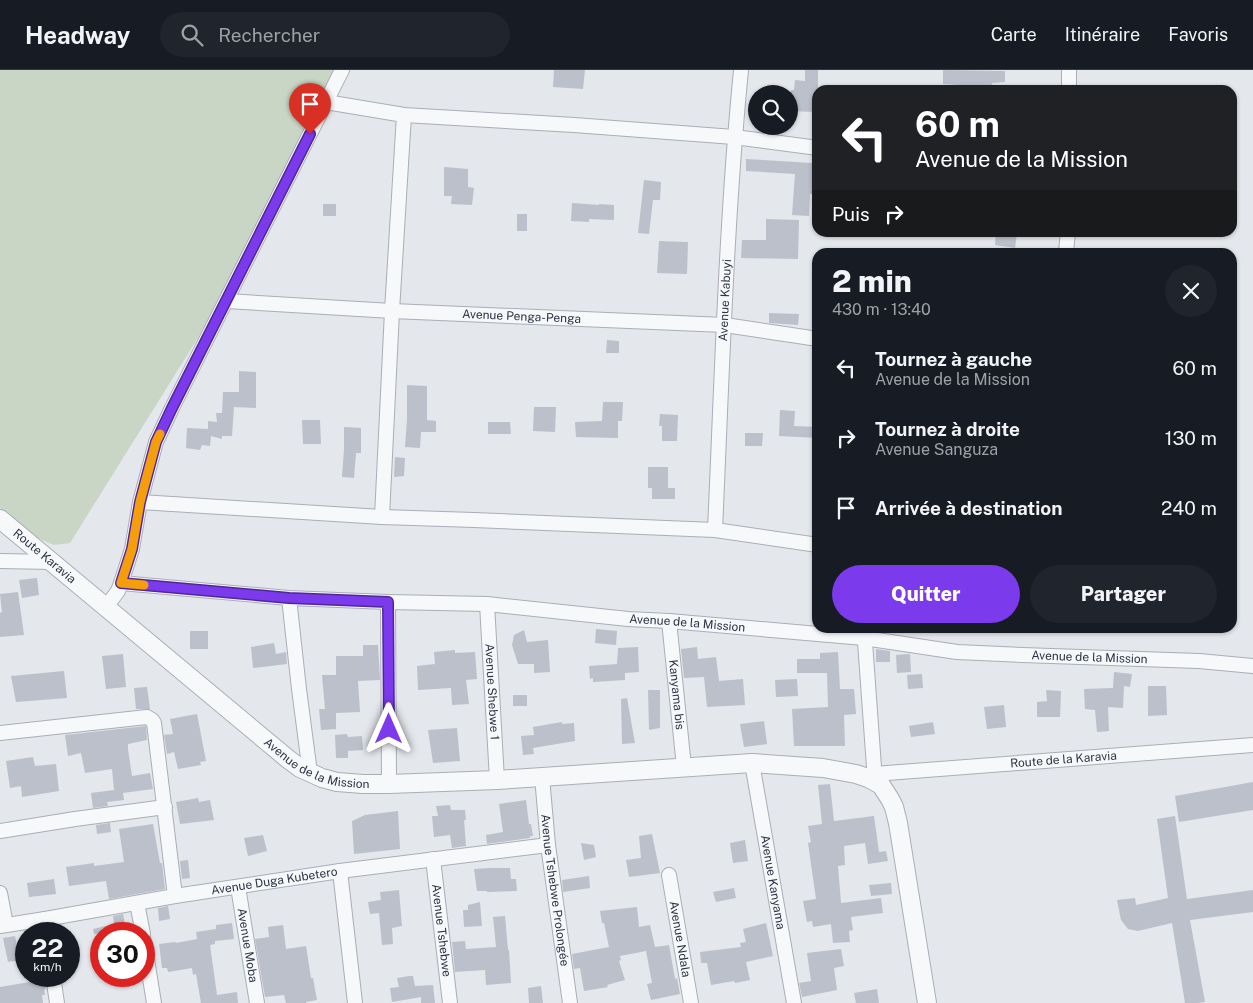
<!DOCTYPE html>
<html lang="fr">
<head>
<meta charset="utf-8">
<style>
  body { margin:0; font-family:"Public Sans",sans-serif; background:#20242c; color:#f1f3f6; height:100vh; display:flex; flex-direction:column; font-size:19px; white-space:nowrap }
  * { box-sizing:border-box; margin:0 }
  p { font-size:16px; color:#9ea1a6 }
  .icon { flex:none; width:28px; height:28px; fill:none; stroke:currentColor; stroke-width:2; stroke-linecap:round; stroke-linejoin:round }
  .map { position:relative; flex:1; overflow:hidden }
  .side { position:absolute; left:812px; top:178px; width:425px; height:385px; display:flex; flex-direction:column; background:#171b24; border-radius:15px; box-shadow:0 1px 4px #0004 }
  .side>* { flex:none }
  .hud { position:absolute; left:812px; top:15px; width:425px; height:152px; border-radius:15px; box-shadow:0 1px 4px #0004; background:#202124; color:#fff; overflow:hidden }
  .tools { position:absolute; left:748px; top:15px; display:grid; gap:10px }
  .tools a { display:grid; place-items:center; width:50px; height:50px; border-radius:50%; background:#171b24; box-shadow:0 1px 4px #0004; font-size:25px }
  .speed { position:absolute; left:15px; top:852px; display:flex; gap:10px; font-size:25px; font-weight:700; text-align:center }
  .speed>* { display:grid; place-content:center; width:65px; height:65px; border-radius:50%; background:#171b24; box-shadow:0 1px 4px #0004; line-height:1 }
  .speed small { font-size:12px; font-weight:400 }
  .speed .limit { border:8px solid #d22; background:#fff; color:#111 }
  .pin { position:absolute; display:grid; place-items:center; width:42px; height:42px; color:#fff; margin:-51px -21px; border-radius:50% 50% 50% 0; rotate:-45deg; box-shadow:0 0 5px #0007 }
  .pin .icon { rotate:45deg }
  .me { position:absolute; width:55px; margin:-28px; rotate:0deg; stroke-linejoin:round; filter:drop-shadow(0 0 4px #0008) }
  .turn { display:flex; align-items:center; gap:18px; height:105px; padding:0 20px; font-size:22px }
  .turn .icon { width:65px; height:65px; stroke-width:2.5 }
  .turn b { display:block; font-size:35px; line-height:42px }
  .then { display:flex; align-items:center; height:48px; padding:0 20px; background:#0003; gap:10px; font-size:19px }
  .round { display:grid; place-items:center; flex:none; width:52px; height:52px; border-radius:26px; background:#20242c }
  .summary { display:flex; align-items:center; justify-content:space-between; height:85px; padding:0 20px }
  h1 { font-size:30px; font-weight:800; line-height:38px }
  .primary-button { display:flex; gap:10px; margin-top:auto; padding:10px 20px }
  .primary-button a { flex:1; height:58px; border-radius:30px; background:#7c3aed; color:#fff; font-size:20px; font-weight:800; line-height:58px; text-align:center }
  .primary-button a+a { background:#20242c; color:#f1f3f6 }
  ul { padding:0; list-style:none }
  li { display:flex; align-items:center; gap:15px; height:70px; padding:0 20px }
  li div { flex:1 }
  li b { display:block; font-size:19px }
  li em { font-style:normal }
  header { display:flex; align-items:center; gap:30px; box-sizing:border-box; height:70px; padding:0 25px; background:#171b24; border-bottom:1px solid #363941 }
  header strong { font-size:24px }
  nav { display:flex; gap:28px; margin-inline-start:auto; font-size:18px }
  .search { width:350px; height:45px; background:#20242c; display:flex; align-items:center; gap:12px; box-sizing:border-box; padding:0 18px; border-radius:28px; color:#9ea1a6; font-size:19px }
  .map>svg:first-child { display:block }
  .green { fill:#c9d6c5 }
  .building { fill:#bbc0ca }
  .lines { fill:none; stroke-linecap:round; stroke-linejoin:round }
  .minor-casing { stroke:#a9aeb7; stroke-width:16 }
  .tertiary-casing { stroke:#a9aeb7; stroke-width:20 }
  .minor { stroke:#f7f8fa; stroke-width:14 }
  .tertiary { stroke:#f7f8fa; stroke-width:18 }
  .route-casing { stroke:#51269a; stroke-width:12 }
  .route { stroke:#7c3aed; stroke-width:9 }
  .slow { stroke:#f59e0b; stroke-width:9 }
  .labels { text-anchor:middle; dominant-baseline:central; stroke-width:4; stroke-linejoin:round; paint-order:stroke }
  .street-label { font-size:12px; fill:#2b3445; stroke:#f4f6f9 }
</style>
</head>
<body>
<header>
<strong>Headway</strong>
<div class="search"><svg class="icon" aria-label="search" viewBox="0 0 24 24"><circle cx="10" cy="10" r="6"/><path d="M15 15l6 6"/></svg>Rechercher</div>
<nav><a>Carte</a><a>Itinéraire</a><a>Favoris</a></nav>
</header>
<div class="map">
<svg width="1253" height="933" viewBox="0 0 1253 933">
  <rect width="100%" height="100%" fill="#e4e7ec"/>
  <!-- green -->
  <path class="green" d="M0 0H342L244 194 70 473 54 475 33 466 0 438Z"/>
  <!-- building -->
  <path class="building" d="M554 0H585L583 19 553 17Z
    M805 0H818V20H816L815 42 790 41 791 20H794L795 10 805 11Z
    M943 0 1005 1V12L992 13 991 20H974V16L943 14Z
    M746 89 812 93V98L818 99V124H810L809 146 792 145 795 104 746 101Z
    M444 97 468 99V117L474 118 472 135 451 134 452 126H444Z
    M644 110 661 112 660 130H653L649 164 638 163Z
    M572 133 599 135V134L614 135V150L589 149V152L571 151Z
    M323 134H336V146H323Z
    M517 144H527V161H517Z
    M766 149 799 150 798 189 741 188 742 170H766Z
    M996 162H1017L1015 178 995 175Z
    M659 171 688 172 687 204 657 203Z
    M769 243 799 244 798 255 769 253Z
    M607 270 619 271V283H606Z
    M239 301 256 302V338L234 337 232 366H222V369L211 366 210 376 202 375 200 380 186 378 187 358 208 359V351L217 352 216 343H222L223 322H239Z
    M407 315 427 316V350L436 351V362H421L420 378 405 377 407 349Z
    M603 332H623L622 351H618V368L576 367 575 352 602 351Z
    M534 337H556L555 362 533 361Z
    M780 340 795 341 794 356 818 357V368L779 366Z
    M660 344 678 345 677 371H662V356H659Z
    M302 350H320L321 374H303Z
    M488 352H510L511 364H488Z
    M344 357 361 358V383H356L354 408 342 407 344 379Z
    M745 363H763L762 376H745Z
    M395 387 405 388 404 406 394 407Z
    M648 397H668V418H675V429H652V418H648Z
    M37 508 39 525 22 528 19 510Z
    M18 522 24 565 0 567V543L2 542 0 524Z
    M596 559 617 561 616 575 595 573Z
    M524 560 527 572 548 570 550 602 534 603V594H518L512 575 514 565Z
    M190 561H208V579H190Z
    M274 573 276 584 286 582 287 594 253 598 251 577Z
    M363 575H378L380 610 358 611 360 642 336 643V659L321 660 319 639H325L322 605H336V586H363Z
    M638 577 639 602 625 603V610L593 612V608L590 609 589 596 617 594 618 578Z
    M697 577 698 589 716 587 719 611 743 609 745 635 707 637 704 607 684 608 681 579Z
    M876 579 890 581V592H876Z
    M455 580V583L475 582 477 609 466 610 469 634 452 635 451 618 418 620 417 596 435 594 434 582Z
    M838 582 840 619H854L856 644 844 645 845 676H794L792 639 828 637 827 603H797V589H820V583Z
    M123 584 126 617 106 619 102 586Z
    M910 584 911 602 897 603 896 585Z
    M64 601 67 628 16 632 11 606Z
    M1114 602 1132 604 1130 617 1124 616 1123 638 1108 637 1109 661 1097 662 1095 640 1085 639 1084 619 1113 618Z
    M922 604 923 618 908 619 907 605Z
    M797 609 798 626 776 627 775 610Z
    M1148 616H1166L1167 645 1148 646Z
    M147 617 150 639H136L134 618Z
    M648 620H660V658L649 660Z
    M1046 620 1061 621 1060 647H1037V632L1047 631Z
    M513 625H527V636H513Z
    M627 628 635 673 622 674 621 629Z
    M1004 635 1006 657 987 659 984 637Z
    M197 644 206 691 200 692 201 695 178 699 174 682 167 684 164 665 173 664 170 649Z
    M764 651 767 674 744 677 740 654Z
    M562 652V654L574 653 575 671 533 678 534 684 523 685 521 666 534 665 533 657Z
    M933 652 935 664 911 667 909 656Z
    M146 656 147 670 128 674V679L132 706 150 703 153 719 123 723 124 730 107 732 108 736 93 738 91 723 114 720 112 699 85 703 81 683 68 686 65 665Z
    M457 658 460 691 433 693 428 660Z
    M347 664 348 667 362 666 363 680 348 681V688H336L335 665Z
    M33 687 35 696 56 694 59 721 22 727 21 716 10 718 6 691Z
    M1253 712V740L1179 752 1175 726Z
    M830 714 834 751 874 746 879 782 886 781 888 791 868 794 865 773 844 776 845 795 838 796 841 833 881 828 883 843 851 847 853 860 849 861 850 872 833 873 831 854 813 857 812 851 807 852 803 831 816 829 808 773 811 772 808 756 822 754 818 715Z
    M198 728 199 732 210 730 214 750 180 754 176 732Z
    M526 730 529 754H531L533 766H530V768L487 774 486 765 503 762 499 734Z
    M450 735 451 740H465L466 750H464L466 776 452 778 450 765 434 767 432 746H438L436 736Z
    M398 741 400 779 354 784 352 751 365 745Z
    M1175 746 1187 829 1253 820V842L1190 850 1205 932 1198 933H1185L1172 853 1138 861 1128 859 1121 850 1117 830 1135 828 1136 835 1168 828 1157 749Z
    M110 753 111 762 97 764 96 755Z
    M153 754 160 793H162L165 819 109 829 106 811 69 816 66 797 94 793V796L124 792 119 759Z
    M652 764 660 803 629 807 626 790 641 788 639 766Z
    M263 765 267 781 248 786 244 768Z
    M745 770 748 791 733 793 730 773Z
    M581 773 594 775 596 787 584 790Z
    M188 790 190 808 182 809 180 791Z
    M489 798H510L511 809H516L517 821 487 822V821H477L474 799Z
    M589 806 590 818 563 822 562 810Z
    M54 809 56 824 29 827 27 813Z
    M891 813 892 824 871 826 869 815Z
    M734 818 736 828 716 832 713 822Z
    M399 820 402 856 392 858 393 874 382 875 379 843 370 844 368 832 381 830 380 822Z
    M480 832 482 856 464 857 463 840H468V835Z
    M168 836 170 849 159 851 158 838Z
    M637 837 639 857 650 855 655 877 669 875 675 909 677 908 680 924 651 930 647 914 652 913 646 881 620 886 621 890 619 891 625 910 607 915 608 917 584 921 580 898 574 899 572 884 609 877 604 853H602L600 841Z
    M123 844 127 864H94L93 859 114 854 113 846Z
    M505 846 508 880H509L511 913 486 915 485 900 455 902 452 872 465 871 466 879 496 877 493 847Z
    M232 853 234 869 215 871V874L210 875 217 925 237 922 238 933H201L196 904 193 905 192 898 168 902 167 898H162L159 874 175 872 176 873 197 869 196 862 216 859V855Z
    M766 853 773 886 746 892 750 910 735 913 734 911 711 915 707 893H701L700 882 741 877 740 873 746 872 743 859Z
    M283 855 286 879 306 876 311 908H313L317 930 306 932V933H286L284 925 265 927 255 869 269 867 268 857Z
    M15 866 20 890 8 892 3 868Z
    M841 879 844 896 834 898 837 920 802 927 799 913 811 911 807 883Z
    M409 906H413L415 916 433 915 435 933H421V927L392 932 390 918 399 917 397 908Z
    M44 908 46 919H44L45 925H42L43 933H0V917L30 912V909Z
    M541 916 543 933H529L528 918Z
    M877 919 879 933H856L854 923Z"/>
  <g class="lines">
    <defs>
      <g id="minor">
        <path d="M1069 20V0"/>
        <path d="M326 32 404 45 574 55 734 67 818 78"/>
        <path d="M1066 182 1068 162"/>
        <path id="s1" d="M226 231 392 241 725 255 818 269"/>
        <path d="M140 432 382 447 474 450 715 460 818 475"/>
        <path d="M382 447 392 241 404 45"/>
        <path id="s2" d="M715 460C722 306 726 153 741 0"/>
        <path d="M0 491 53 492"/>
        <path id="s3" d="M121 513 289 528 388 532 487 534 628 549 669 551 864 568 957 582 1022 585 1199 591 1253 596"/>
        <path d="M289 528 299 619 310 703"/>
        <path d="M388 532 389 714"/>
        <path id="s4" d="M487 534 497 710"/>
        <path d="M106 537 118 521 121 513 132 479 140 432 156 372 172 338 342 0"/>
        <path id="s5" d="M669 551 684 697"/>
        <path d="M864 558 875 711"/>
        <path d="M0 663 147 647 152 650 154 653 175 826"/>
        <path id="s6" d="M752 693 794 933"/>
        <path id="s7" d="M874 704 1253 675"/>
        <path id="s8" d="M542 707 548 775 570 933"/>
        <path d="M0 761 75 749 165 737"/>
        <path id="s9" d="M433 789 450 933"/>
        <path d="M340 801 355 933"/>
        <path id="s10" d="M669 805 691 933"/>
        <path id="s11" d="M238 817 257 933"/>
        <path d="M0 823 6 855"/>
        <path d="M137 833 143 864"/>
        <path d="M45 849 47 864"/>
        <path id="s12" d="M0 856 45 849 175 826 340 801 548 775"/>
        <path d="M144 871 154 933"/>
        <path d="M53 906 57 933"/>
      </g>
      <g id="tertiary">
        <path id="s13" d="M0 449 288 689 300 698 322 708 337 712 363 714H389L497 710 752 693 823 698 856 704 868 708 881 715 890 729 894 737 898 753 927 933"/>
      </g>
    </defs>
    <!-- minor casing -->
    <use href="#minor" class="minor-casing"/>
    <!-- tertiary casing -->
    <use href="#tertiary" class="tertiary-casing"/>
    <!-- minor -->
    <use href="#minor" class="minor"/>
    <!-- tertiary -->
    <use href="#tertiary" class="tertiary"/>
  </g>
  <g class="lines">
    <defs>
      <path id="route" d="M310 64 172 338 156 372 140 432 132 479 121 513 289 528 388 532 389 659"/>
    </defs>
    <!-- route casing -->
    <use href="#route" class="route-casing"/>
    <!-- route -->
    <use href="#route" class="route"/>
    <!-- slow -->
    <path class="slow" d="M144 515 121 513 132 479 140 432 156 372 160 364"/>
  </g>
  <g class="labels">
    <!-- street labels -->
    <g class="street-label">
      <text stroke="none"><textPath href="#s2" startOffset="230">Avenue Kabuyi</textPath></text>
      <text stroke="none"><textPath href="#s1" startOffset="296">Avenue Penga-Penga</textPath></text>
      <text stroke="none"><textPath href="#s13" startOffset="58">Route Karavia</textPath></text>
      <text stroke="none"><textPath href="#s3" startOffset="568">Avenue de la Mission</textPath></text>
      <text stroke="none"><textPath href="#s3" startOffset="972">Avenue de la Mission</textPath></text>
      <text stroke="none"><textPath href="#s4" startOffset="88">Avenue Shebwe 1</textPath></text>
      <text stroke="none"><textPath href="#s5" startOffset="74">Kanyama bis</textPath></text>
      <text stroke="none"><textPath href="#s13" startOffset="404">Avenue de la Mission</textPath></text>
      <text stroke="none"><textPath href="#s7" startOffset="190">Route de la Karavia</textPath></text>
      <text stroke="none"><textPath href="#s12" startOffset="278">Avenue Duga Kubetero</textPath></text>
      <text stroke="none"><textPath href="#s6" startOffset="121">Avenue Kanyama</textPath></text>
      <text stroke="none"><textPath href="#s8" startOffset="114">Avenue Tshebwe Prolongée</textPath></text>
      <text stroke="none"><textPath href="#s9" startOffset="72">Avenue Tshebwe</textPath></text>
      <text stroke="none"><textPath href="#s10" startOffset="65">Avenue Ndala</textPath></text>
      <text stroke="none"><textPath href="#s11" startOffset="59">Avenue Moba</textPath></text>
    </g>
  </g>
</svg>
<div class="tools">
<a><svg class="icon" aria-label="search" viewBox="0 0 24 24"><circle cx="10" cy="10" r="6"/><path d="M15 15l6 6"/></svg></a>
</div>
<div class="speed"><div>22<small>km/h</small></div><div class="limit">30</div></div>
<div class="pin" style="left:310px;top:64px;background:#d93025"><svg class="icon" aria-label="arrive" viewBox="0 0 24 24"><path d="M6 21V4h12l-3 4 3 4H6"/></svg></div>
<svg class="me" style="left:389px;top:659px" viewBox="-20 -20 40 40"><path d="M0-17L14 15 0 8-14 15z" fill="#7c3aed" stroke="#fff" stroke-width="4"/></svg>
<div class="hud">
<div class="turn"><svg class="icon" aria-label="left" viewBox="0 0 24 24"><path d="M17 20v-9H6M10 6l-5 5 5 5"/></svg><div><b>60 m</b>Avenue de la Mission</div></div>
<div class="then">Puis<svg class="icon" aria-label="right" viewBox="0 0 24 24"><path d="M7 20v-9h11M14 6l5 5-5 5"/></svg></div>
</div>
<section class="side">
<div class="summary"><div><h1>2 min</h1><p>430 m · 13:40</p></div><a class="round"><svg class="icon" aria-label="close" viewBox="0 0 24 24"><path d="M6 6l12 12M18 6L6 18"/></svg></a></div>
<ul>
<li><svg class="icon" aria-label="left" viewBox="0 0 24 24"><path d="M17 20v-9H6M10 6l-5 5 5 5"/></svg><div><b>Tournez à gauche</b><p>Avenue de la Mission</p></div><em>60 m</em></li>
<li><svg class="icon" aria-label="right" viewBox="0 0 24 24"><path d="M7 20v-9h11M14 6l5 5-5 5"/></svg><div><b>Tournez à droite</b><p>Avenue Sanguza</p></div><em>130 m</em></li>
<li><svg class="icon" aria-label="arrive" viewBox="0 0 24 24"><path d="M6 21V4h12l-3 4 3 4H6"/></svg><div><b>Arrivée à destination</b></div><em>240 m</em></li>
</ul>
<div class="primary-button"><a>Quitter</a><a>Partager</a></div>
</section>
</div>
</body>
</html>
